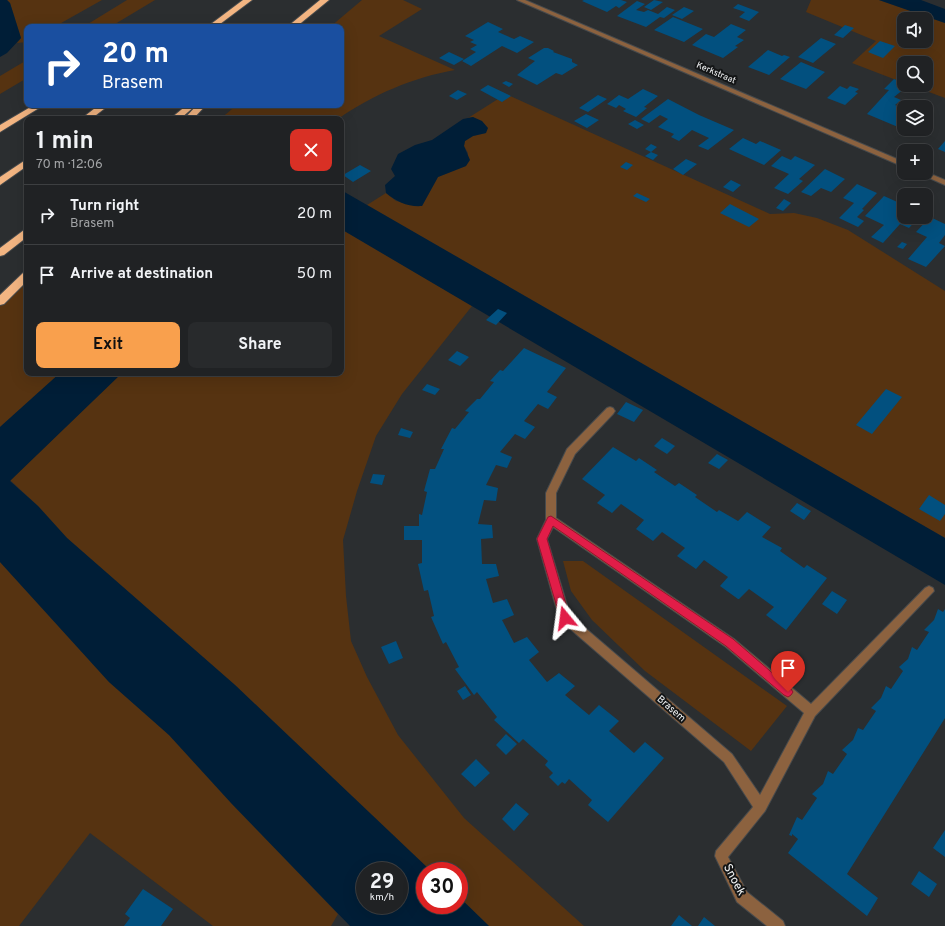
<!DOCTYPE html>
<html lang="en">
<head>
<meta charset="utf-8">
<style>
  body { margin:0; font-family:Overpass,sans-serif; background:#282a2c; color:#f1f3f6; height:100vh; display:flex; flex-direction:column; font-size:15px; white-space:nowrap }
  * { box-sizing:border-box; margin:0 }
  p { font-size:13px; color:#a2a4a6 }
  .icon { flex:none; width:22px; height:22px; fill:none; stroke:currentColor; stroke-width:2; stroke-linecap:round; stroke-linejoin:round }
  .map { position:relative; flex:1; overflow:hidden }
  .panel { position:absolute; left:24px; top:116px; width:320px; height:260px; display:flex; flex-direction:column; background:#202224; border-radius:8px; box-shadow:0 4px 16px #0002,0 0 0 1px #3d3f41 }
  .panel>* { flex:none }
  .guide { position:absolute; left:24px; top:24px; width:320px; height:84px; border-radius:8px; box-shadow:0 4px 16px #0002,0 0 0 1px #3d3f41; background:#1a4fa0; color:#fff; overflow:hidden }
  .buttons { position:absolute; left:897px; top:12px; display:grid; gap:8px }
  .buttons a { display:grid; place-items:center; width:36px; height:36px; border-radius:8px; background:#202224; box-shadow:0 4px 16px #0002,0 0 0 1px #3d3f41; font-size:20px }
  .speed { position:absolute; left:356px; top:862px; display:flex; gap:8px; font-size:20px; font-weight:700; text-align:center }
  .speed>* { display:grid; place-content:center; width:52px; height:52px; border-radius:50%; background:#202224; box-shadow:0 4px 16px #0002,0 0 0 1px #3d3f41; line-height:1 }
  .speed small { font-size:10px; font-weight:400 }
  .speed .limit { border:6px solid #d22; background:#fff; color:#111 }
  .pin { position:absolute; display:grid; place-items:center; width:34px; height:34px; color:#fff; margin:-41px -17px; border-radius:50% 50% 50% 0; rotate:-45deg; box-shadow:0 0 4px #0007 }
  .pin .icon { rotate:45deg }
  .me { position:absolute; width:44px; margin:-22px; rotate:344deg; stroke-linejoin:round; filter:drop-shadow(0 0 3px #0008) }
  .turn { display:flex; align-items:center; gap:14px; height:84px; padding:0 12px; font-size:18px }
  .turn .icon { width:52px; height:52px; stroke-width:2.5 }
  .turn b { display:block; font-size:28px; line-height:34px }
  .round { display:grid; place-items:center; flex:none; width:42px; height:42px; border-radius:8px; background:#282a2c }
  .headline { display:flex; align-items:center; justify-content:space-between; height:68px; padding:0 12px }
  h1 { font-size:24px; font-weight:700; line-height:30px }
  .cta { display:flex; gap:8px; margin-top:auto; padding:8px 12px }
  .cta a { flex:1; height:46px; border-radius:8px; background:#f9a04d; color:#111; font-size:16px; font-weight:700; line-height:46px; text-align:center }
  .cta a+a { background:#282a2c; color:#f1f3f6 }
  ul { padding:0; list-style:none }
  li { display:flex; align-items:center; gap:12px; height:60px; padding:0 12px; border-top:1px solid #3d3f41 }
  li div { flex:1 }
  li b { display:block; font-size:15px }
  li em { font-style:normal }
  .map>svg:first-child { display:block }
  .green { fill:#563311; fill-rule:evenodd }
  .water { fill:#001e37; fill-rule:evenodd }
  .building { fill:#02507f }
  .lines { fill:none; stroke-linecap:round; stroke-linejoin:round }
  .minor-casing { stroke:#474a4c; stroke-width:2 }
  .highway-casing { stroke:#474a4c; stroke-width:2 }
  .minor { fill:#8c623f; fill-rule:evenodd }
  .highway { fill:#f3b582; fill-rule:evenodd }
  .route { fill:#e11d48; stroke:#92132f }
  .labels { text-anchor:middle; dominant-baseline:central; stroke-width:4; stroke-linejoin:round; paint-order:stroke }
  .far-street-label { font-size:9px; fill:#f3f5f6; stroke:#141617 }
  .street-label { font-size:10px; fill:#f3f5f6; stroke:#141617 }
  .near-street-label { font-size:12px; fill:#f3f5f6; stroke:#141617 }
</style>
</head>
<body>
<div class="map">
<svg width="945" height="926" viewBox="0 0 945 926">
  <rect width="100%" height="100%" fill="#2b2e30"/>
  <!-- green -->
  <path class="green" d="M7 0H102L54 27H27V42L17 43 21 38 10 3Z
    M127 0H155L110 27H83Z
    M362 0H403L422 9 379 36 455 70C414 77 372 95 338 119H220L237 105H341V27H330Z
    M811 0H879L945 23V98L910 85H926V63H904V83L852 63 876 41 806 12ZM904 19H926V41H904Z
    M27 60V78L0 94V76Z
    M506 94 770 214 794 213 817 218 848 230 945 291V538L367 205 386 193 396 201 422 206 438 177 466 166 468 153 464 146 465 141 473 136 486 133 473 117 468 118Z
    M341 229 472 306 402 394 376 436 357 491 343 540 346 596 351 641 367 677 398 735 464 818 584 926H489L459 897V871H431L235 685 67 538 38 506 10 480 122 373H341Z
    M27 282V373H60L0 427V304Z
    M563 561H583L787 706 751 751 645 671 592 620 571 591Z
    M0 562 109 682 169 735 232 804 338 914 331 926H213L90 833 19 926H0Z"/>
  <!-- water -->
  <path class="water" d="M0 0H7L10 3 21 38 7 53 0 57Z
    M879 0H921L945 9V23Z
    M473 117 482 121 488 128 486 133 473 136 465 141 464 146 470 160 466 166 438 177 422 206C408 207 397 202 386 193L385 185 395 176 391 169 398 154 415 145 432 140 463 119Z
    M341 190 945 538V585L341 229Z
    M60 373H122L10 481 38 506 67 538 235 685 431 871H425V905H459V897L489 926H350L232 804 169 735 109 682 0 562V427ZM365 871H399V905H365Z"/>
  <!-- building -->
  <path class="building" d="M584 0H621L627 2 619 8 616 6 607 12 582 1Z
    M654 0 663 2 651 10 644 7Z
    M637 1 645 4 636 10 644 12 648 10 658 14 667 7 675 10 664 18 660 17 646 27 617 16Z
    M738 4 759 12 749 21 739 17 745 12 733 8Z
    M684 7 694 11 682 19 672 15Z
    M673 17 703 29 684 42 654 30Z
    M488 22 503 29 498 32 514 39 520 36 534 42 517 53 502 46 471 66 462 61 476 52 470 49 477 45 470 42 474 40 465 36Z
    M731 24 746 30 737 37 744 40 735 46 738 47 723 58 692 45 706 34 714 37Z
    M845 25 854 28 843 38 834 35Z
    M821 38 836 44 813 63 798 57Z
    M880 41 895 46 883 58 868 52Z
    M544 48H548L554 51 553 52 572 59V62L578 65 562 75 556 73 537 85 517 75 535 61 528 58Z
    M768 50 782 56 784 55 790 57 769 75 748 67Z
    M449 52 464 59 454 65 439 58Z
    M801 62 825 72 806 89 780 79Z
    M894 79 904 83V85H909L894 97 901 100 895 105 904 109V121L898 127 867 114 889 90 884 89Z
    M506 81 513 84 509 87 502 83Z
    M488 85 511 96 502 102 480 90Z
    M840 86 847 89 850 86 859 89 855 92 858 93 845 105 827 98Z
    M643 89 658 96 644 107 647 108 636 117 623 111 626 109 619 105 616 108 607 104 619 95 628 99Z
    M458 90 467 94 457 100 449 96Z
    M598 95 607 99 588 112 579 108Z
    M668 99 699 115 734 130 708 150 698 146 709 138 692 130 679 141 671 137 674 134 658 127 668 119 660 115 649 123 641 119Z
    M586 114 599 120 587 128 574 121Z
    M635 120 644 125 637 129 628 124Z
    M743 138 756 144 760 141 781 150 764 165 729 149Z
    M945 141V152L938 149Z
    M651 144 657 147 651 152 658 155 653 160 645 156 651 152 645 149Z
    M782 156 791 160 795 156 815 165 799 179 803 181 788 194 774 188 789 174 771 166Z
    M686 159 697 164 683 175 673 169Z
    M626 162 633 165 627 170 620 167Z
    M360 165 371 171 353 182 343 175Z
    M825 169 845 179 831 192 821 188 811 196 801 192Z
    M731 180 741 185 733 192 723 187Z
    M857 184 877 193 862 209 864 210 857 217 864 221 858 227 839 218 854 203 843 198Z
    M637 193 650 199 646 202 633 196Z
    M884 196 904 205V217H919L909 228 900 224 883 243 871 237 884 225 865 216Z
    M784 199 791 203 783 211 776 208Z
    M730 204 759 219 749 227 720 213Z
    M930 217 945 224V235L939 243 945 246 926 267 908 259 927 237 916 232Z
    M902 242 907 244 903 249 897 247Z
    M498 309 507 313 496 325 486 320Z
    M524 348 566 368 547 392 557 397 548 409 538 404 524 421 535 427 525 439 515 434 500 452 512 457 507 468 496 465 486 485 498 488 496 501 484 500 478 524 492 525 493 538 481 539 482 564H496L499 576 486 579 493 603 507 599 514 615 502 620 514 643 527 637 539 652 529 660 547 682 559 673 575 686 565 695 589 715 599 705 619 721 609 731 634 753 645 742 664 758 608 822 588 805 592 800 569 779 565 784 562 782 558 786 549 777 553 773 545 765 548 761 523 739 519 743 494 720 497 717 477 692 474 695 455 669 459 667 446 642 443 644 431 617 434 616 428 590 424 591 418 564 422 563V540H404V526H419V514L422 515 427 492 424 491 430 469H435L444 449H441L452 428 455 429 469 412 465 411 477 399H480L494 382 490 381 500 370 503 371Z
    M457 351 469 357 460 366 448 360Z
    M427 384 440 389 435 395 422 390Z
    M886 389 902 397 872 434 856 425Z
    M626 402 643 410 634 422 617 414Z
    M401 428 413 432 410 438 398 435Z
    M662 438 675 446 667 454 654 446Z
    M613 447 636 461 639 458 657 470 654 472 675 486 679 483 697 495 695 497 717 512 719 510 738 521 747 512 771 527 762 537 782 548 780 551 804 568 807 565 827 578 786 630 766 615 774 607 749 589 739 599H738L720 586 728 577 704 560 696 569 677 556 685 548 662 532 653 541 636 529 644 520 621 504 612 513 597 503 605 495 582 479Z
    M717 454 728 460 719 469 708 463Z
    M373 474 385 475 382 485 370 483Z
    M929 495 945 505V514L940 521 919 509Z
    M797 503 811 511 804 520 790 511Z
    M832 591 847 600 837 614 822 604Z
    M938 609 943 612 945 609V718L847 874 878 898 867 916 788 853 798 839 792 834V836L789 835 797 817 802 820 817 798 812 794 823 784 828 771 833 774 847 754 842 750 853 740 858 728 863 730 876 711 871 708 881 698 886 686 891 689 903 671 899 667 908 659 912 647 917 650 929 632 924 630 934 620Z
    M396 641 403 658 389 664 381 647Z
    M465 686 471 695 463 700 457 691Z
    M506 734 517 744 506 755 496 745Z
    M476 759 490 773 475 787 461 774Z
    M516 803 529 814 514 831 502 819Z
    M945 830V857L933 848Z
    M919 871 937 884 929 897 911 884Z
    M143 889 173 909 161 926H124L130 918 125 914Z
    M679 915 692 926H671Z
    M704 917 715 926H698Z"/>
  <g class="lines">
    <defs>
      <path id="minor" d="M517 0H525L904 162V167Z
        M926 172 945 180V185L918 173Z
        M610 407 613 408 615 411 613 414 575 454 556 493V518L734 639 811 704 925 588 929 586 933 588 934 591 815 716 765 811 728 857 747 892 783 921 785 926H767L737 902 715 856 716 851 753 807 724 762 561 621 559 618 537 539 546 520V493L567 449 607 408ZM553 527 726 647 804 713 760 795 732 754 570 615 547 539Z"/>
      <path id="highway" d="M243 0H252L216 27H207Z
        M320 0H329L296 27H287Z
        M34 105H44L0 132V125Z
        M99 105H109L91 119H81Z
        M187 105H196L180 119H170Z
        M197 105H206L193 119H184Z
        M27 159V166L0 185V177Z
        M27 229V237L4 255 0 256V248L24 230Z
        M27 272V281L4 304 0 305V295L23 273Z"/>
    </defs>
    <!-- minor casing -->
    <use href="#minor" class="minor-casing"/>
    <!-- highway casing -->
    <use href="#highway" class="highway-casing"/>
    <!-- minor -->
    <use href="#minor" class="minor"/>
    <!-- highway -->
    <use href="#highway" class="highway"/>
  </g>
  <!-- route -->
  <path class="route" d="M551 516 733 639 791 689 793 692 791 695 788 697 784 695 726 646 553 526 547 539 570 618 568 621 565 622 561 621 537 539 548 517Z"/>
  <g class="labels">
    <!-- far-street labels -->
    <g class="far-street-label">
      <text transform="translate(716 73) rotate(23)">Kerkstraat</text>
    </g>
    <!-- street labels -->
    <g class="street-label">
      <text transform="translate(671 709) rotate(41)">Brasem</text>
    </g>
    <!-- near-street labels -->
    <g class="near-street-label">
      <text transform="translate(734 880) rotate(62)">Snoek</text>
    </g>
  </g>
</svg>
<div class="buttons">
<a><svg class="icon" aria-label="sound" viewBox="0 0 24 24"><path d="M4 9h4l5-4v14l-5-4H4zM17 9q2 3 0 6"/></svg></a>
<a><svg class="icon" aria-label="search" viewBox="0 0 24 24"><circle cx="10" cy="10" r="6"/><path d="M15 15l6 6"/></svg></a>
<a><svg class="icon" aria-label="layers" viewBox="0 0 24 24"><path d="M12 4l9 5-9 5-9-5zM3 14l9 5 9-5"/></svg></a>
<a>+</a>
<a>−</a>
</div>
<div class="speed"><div>29<small>km/h</small></div><div class="limit">30</div></div>
<div class="pin" style="left:788px;top:692px;background:#d93025"><svg class="icon" aria-label="arrive" viewBox="0 0 24 24"><path d="M6 21V4h12l-3 4 3 4H6"/></svg></div>
<svg class="me" style="left:565px;top:618px" viewBox="-20 -20 40 40"><path d="M0-17L14 15 0 8-14 15z" fill="#e11d48" stroke="#fff" stroke-width="4"/></svg>
<div class="guide">
<div class="turn"><svg class="icon" aria-label="right" viewBox="0 0 24 24"><path d="M7 20v-9h11M14 6l5 5-5 5"/></svg><div><b>20 m</b>Brasem</div></div>
</div>
<section class="panel">
<div class="headline"><div><h1>1 min</h1><p>70 m · 12:06</p></div><a class="round" style="background:#d93025;color:#fff"><svg class="icon" aria-label="close" viewBox="0 0 24 24"><path d="M6 6l12 12M18 6L6 18"/></svg></a></div>
<ul>
<li><svg class="icon" aria-label="right" viewBox="0 0 24 24"><path d="M7 20v-9h11M14 6l5 5-5 5"/></svg><div><b>Turn right</b><p>Brasem</p></div><em>20 m</em></li>
<li><svg class="icon" aria-label="arrive" viewBox="0 0 24 24"><path d="M6 21V4h12l-3 4 3 4H6"/></svg><div><b>Arrive at destination</b></div><em>50 m</em></li>
</ul>
<div class="cta"><a>Exit</a><a>Share</a></div>
</section>
</div>
</body>
</html>
